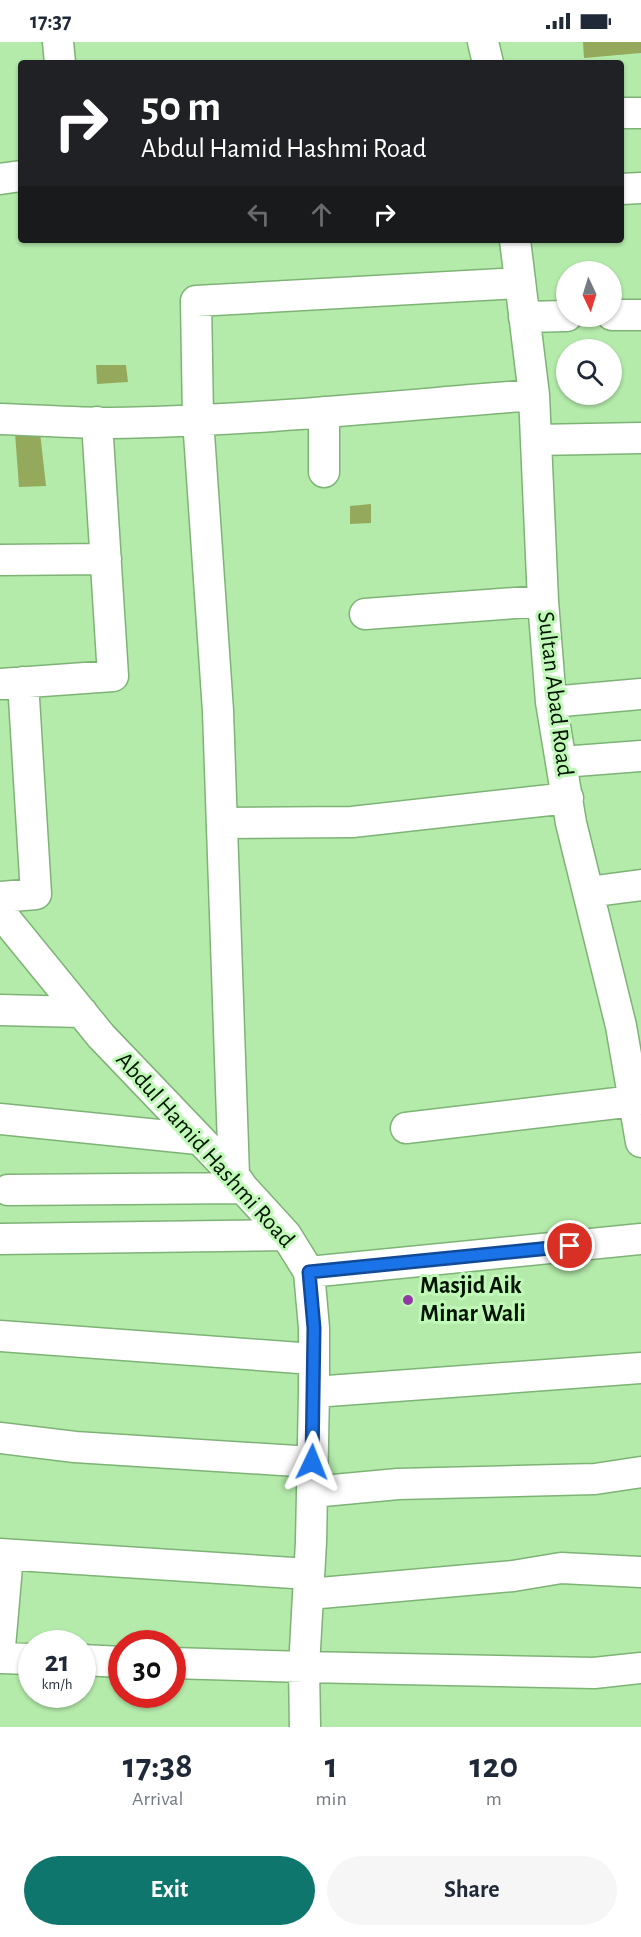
<!DOCTYPE html>
<html lang="en">
<head>
<meta charset="utf-8">
<style>
  body { margin:0; font-family:"Alegreya Sans",sans-serif; background:#f6f6f7; color:#1f2937; height:100vh; display:flex; flex-direction:column; font-size:22px; white-space:nowrap }
  * { box-sizing:border-box; margin:0 }
  p { font-size:20px; color:#747a83 }
  .icon { flex:none; width:33px; height:33px; fill:none; stroke:currentColor; stroke-width:2; stroke-linecap:round; stroke-linejoin:round }
  .map { position:relative; height:1685px; overflow:hidden }
  .drawer { display:flex; flex-direction:column; background:#fff; flex:1 }
  .drawer>* { flex:none }
  .top-card { position:absolute; left:18px; top:18px; width:606px; height:183px; border-radius:6px; box-shadow:0 2px 4px #0004; background:#202124; color:#fff; overflow:hidden }
  .needle { width:39px; rotate:176deg }
  .tools { position:absolute; left:556px; top:219px; display:grid; gap:12px }
  .tools a { display:grid; place-items:center; width:66px; height:66px; border-radius:50%; background:#fff; box-shadow:0 2px 4px #0004; font-size:30px }
  .speed { position:absolute; left:18px; top:1588px; display:flex; gap:12px; font-size:30px; font-weight:700; text-align:center }
  .speed>* { display:grid; place-content:center; width:78px; height:78px; border-radius:50%; background:#fff; box-shadow:0 2px 4px #0004; line-height:1 }
  .speed small { font-size:15px; font-weight:400 }
  .speed .limit { border:9px solid #d22; background:#fff; color:#111 }
  .pin { position:absolute; display:grid; place-items:center; width:51px; height:51px; color:#fff; margin:-26px; border:3px solid #fff; border-radius:50%; box-shadow:0 2px 6px #0007 }
  .me { position:absolute; width:66px; margin:-33px; rotate:2deg; stroke-linejoin:round; filter:drop-shadow(0 0 4px #0008) }
  .turn { display:flex; align-items:center; gap:21px; height:126px; padding:0 24px; font-size:27px }
  .turn .icon { width:78px; height:78px; stroke-width:2.5 }
  .turn b { display:block; font-size:42px; line-height:51px }
  .lanes { display:flex; align-items:center; height:57px; padding:0 24px; background:#0003; justify-content:center; gap:30px; direction:ltr }
  .lanes .off { opacity:.35 }
  .eta { display:flex; justify-content:space-evenly; align-items:center; height:102px; text-align:center }
  .eta b { font-size:36px; font-weight:600; line-height:42px }
  .primary-button { display:flex; gap:12px; margin-top:auto; padding:12px 24px }
  .primary-button a { flex:1; height:69px; border-radius:36px; background:#0f766e; color:#fff; font-size:24px; font-weight:600; line-height:69px; text-align:center }
  .primary-button a+a { background:#f6f6f7; color:#1f2937 }
  .status { display:flex; justify-content:space-between; align-items:center; height:42px; padding:0 30px; background:#fff; direction:ltr }
  .status svg { height:16px; fill:currentColor }
  .map>svg:first-child { display:block }
  .building { fill:#95a95d }
  .lines { fill:none; stroke-linecap:round; stroke-linejoin:round }
  .minor-casing { stroke:#7eb376; stroke-width:33 }
  .minor { stroke:#fff; stroke-width:30 }
  .route-casing { stroke:#114b97; stroke-width:15 }
  .route { stroke:#1a73e8; stroke-width:10 }
  .poi-dot { fill:#9238a3; stroke:#c0f8b7; stroke-width:2 }
  .labels { text-anchor:middle; dominant-baseline:central; stroke-width:6; stroke-linejoin:round; paint-order:stroke }
  .street-label { font-size:24px; fill:#031501; stroke:#c0f8b7 }
  .poi-label { font-size:24px; font-weight:bold; fill:#031501; stroke:#c0f8b7; text-anchor:start }
</style>
</head>
<body>
<div class="status"><b>17:37</b><svg viewBox="0 0 49 12"><path d="M0 12V9h3v3zM5 12V6h3v6zM10 12V3h3v9zM15 12V0h3v12zM26 1h20v11H26zM47 4h2v5h-2z"/></svg></div>
<div class="map">
<svg width="641" height="1685" viewBox="0 0 641 1685">
  <rect width="100%" height="100%" fill="#b4ebab"/>
  <!-- building -->
  <path class="building" d="M583 0H641V11L584 16Z
    M96 323H126L128 340 97 342Z
    M40 390 46 444 19 445 15 391Z
    M371 462V481L350 482V464Z"/>
  <g class="lines">
    <defs>
      <path id="minor" d="M58 0 60 21
        M483 0 488 21
        M621 71H641
        M0 137 21 134
        M621 147 641 146
        M515 198 534 353 543 559 551 660 571 781 621 984 641 1100
        M612 273H641
        M524 275 567 274
        M324 370V430
        M0 377C36 378 73 381 110 381 251 379 393 364 534 353
        M536 398 641 396
        M0 518 106 517
        M365 572 543 559
        M0 642 113 634 97 380
        M551 660 641 652
        M562 720 641 714
        M222 781 352 780 568 756
        M588 850 641 843
        M0 855 36 852 23 640
        M0 870 101 994 234 1133 243 1146 286 1193 309 1230 641 1197
        M0 968 82 970
        M0 1077 198 1097
        M406 1086 634 1059
        M234 1133 218 669 198 377 196 259 520 241
        M8 1148 243 1146
        M0 1197 286 1193
        M309 1230 314 1286V1350L311 1500 304 1625 594 1631 641 1626
        M0 1294 313 1317
        M314 1350 641 1326
        M0 1396 75 1405 312 1420
        M312 1450 398 1442 595 1437 641 1430
        M0 1512 309 1532
        M309 1552 513 1534 561 1526 641 1530
        M0 1605 8 1513
        M0 1616 32 1617
        M82 1618 122 1620
        M172 1621 304 1625 305 1685"/>
    </defs>
    <!-- minor casing -->
    <use href="#minor" class="minor-casing"/>
    <!-- minor -->
    <use href="#minor" class="minor"/>
  </g>
  <g class="lines">
    <defs>
      <path id="route" d="M312 1420 314 1286 309 1230 570 1204"/>
    </defs>
    <!-- route casing -->
    <use href="#route" class="route-casing"/>
    <!-- route -->
    <use href="#route" class="route"/>
  </g>
  <!-- markers -->
  <circle class="poi-dot" cx="408" cy="1258" r="6"/>
  <g class="labels">
    <!-- street labels -->
    <g class="street-label">
      <text transform="translate(555 652) rotate(83)">Sultan Abad Road</text>
      <text transform="translate(205 1108) rotate(48)">Abdul Hamid Hashmi Road</text>
    </g>
    <!-- poi labels -->
    <g class="poi-label">
      <text x="420" y="1244">Masjid Aik<tspan x="420" dy="28">Minar Wali</tspan></text>
    </g>
  </g>
</svg>
<div class="tools">
<a><svg class="needle" viewBox="-14 -14 28 28"><path d="M0-13l5 13h-10z" fill="#e53935"/><path d="M0 13l5-13h-10z" fill="#747a83"/></svg></a>
<a><svg class="icon" aria-label="search" viewBox="0 0 24 24"><circle cx="10" cy="10" r="6"/><path d="M15 15l6 6"/></svg></a>
</div>
<div class="speed"><div>21<small>km/h</small></div><div class="limit">30</div></div>
<div class="pin" style="left:570px;top:1204px;background:#d93025"><svg class="icon" aria-label="arrive" viewBox="0 0 24 24"><path d="M6 21V4h12l-3 4 3 4H6"/></svg></div>
<svg class="me" style="left:312px;top:1420px" viewBox="-20 -20 40 40"><path d="M0-17L14 15 0 8-14 15z" fill="#1a73e8" stroke="#fff" stroke-width="4"/></svg>
<div class="top-card">
<div class="turn"><svg class="icon" aria-label="right" viewBox="0 0 24 24"><path d="M7 20v-9h11M14 6l5 5-5 5"/></svg><div><b>50 m</b>Abdul Hamid Hashmi Road</div></div>
<div class="lanes"><svg class="icon off" aria-label="left" viewBox="0 0 24 24"><path d="M17 20v-9H6M10 6l-5 5 5 5"/></svg><svg class="icon off" aria-label="ahead" viewBox="0 0 24 24"><path d="M12 20V5M6 11l6-6 6 6"/></svg><svg class="icon" aria-label="right" viewBox="0 0 24 24"><path d="M7 20v-9h11M14 6l5 5-5 5"/></svg></div>
</div>
</div>
<section class="drawer">
<div class="eta">
<div><b>17:38</b><p>Arrival</p></div>
<div><b>1</b><p>min</p></div>
<div><b>120</b><p>m</p></div>
</div>
<div class="primary-button"><a>Exit</a><a>Share</a></div>
</section>
</body>
</html>
